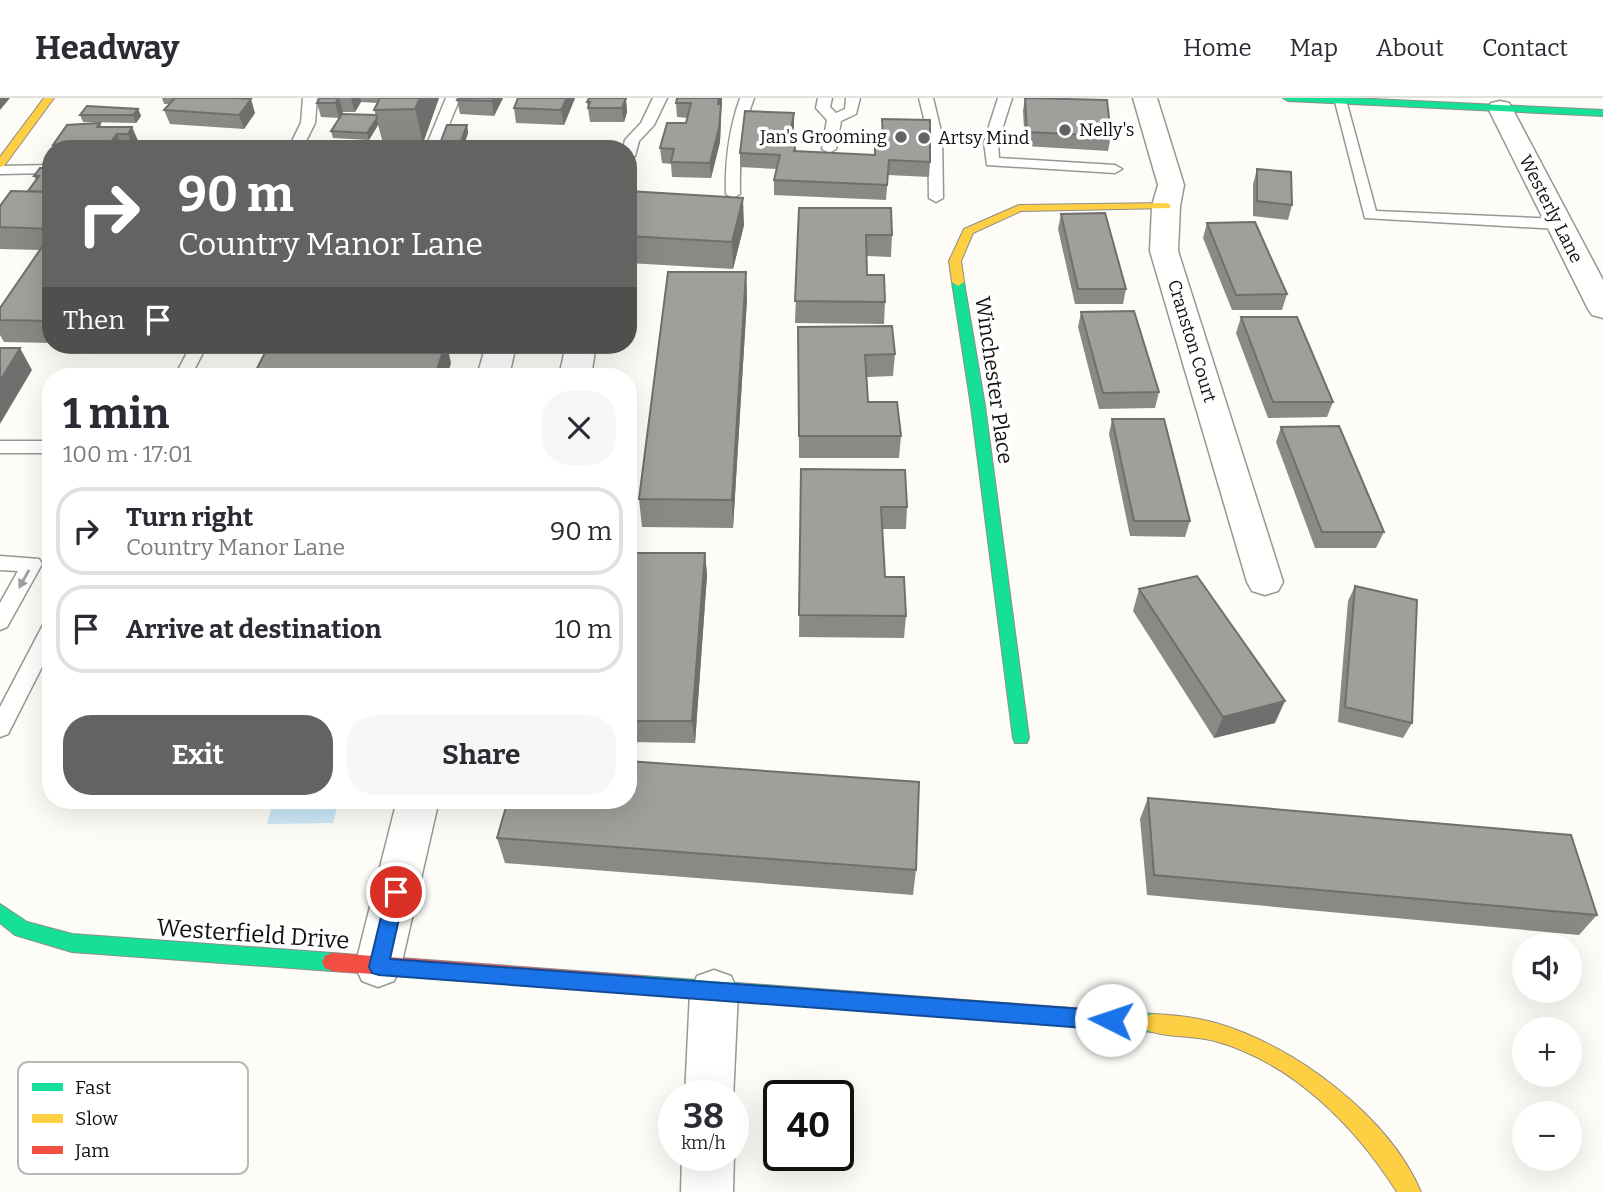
<!DOCTYPE html>
<html lang="en">
<head>
<meta charset="utf-8">
<style>
  body { margin:0; font-family:Bitter,serif; background:#f7f7f7; color:#2b2b33; height:100vh; display:flex; flex-direction:column; font-size:26px; white-space:nowrap }
  * { box-sizing:border-box; margin:0 }
  p { font-size:23px; color:#7c7c81 }
  .icon { flex:none; width:38px; height:38px; fill:none; stroke:currentColor; stroke-width:2; stroke-linecap:round; stroke-linejoin:round }
  .map { position:relative; flex:1; overflow:hidden }
  .drawer { position:absolute; left:42px; top:270px; width:595px; height:441px; display:flex; flex-direction:column; background:#fff; border-radius:28px; box-shadow:0 7px 28px #0002 }
  .drawer>* { flex:none }
  .top-card { position:absolute; left:42px; top:42px; width:595px; height:214px; border-radius:28px; box-shadow:0 7px 28px #0002; background:#646362; color:#fff; overflow:hidden }
  .fabs { position:absolute; left:1512px; top:835px; display:grid; gap:14px }
  .fabs a { display:grid; place-items:center; width:70px; height:70px; border-radius:50%; background:#fff; box-shadow:0 7px 28px #0002; font-size:35px }
  .speed { position:absolute; left:658px; top:982px; display:flex; gap:14px; font-size:35px; font-weight:700; text-align:center }
  .speed>* { display:grid; place-content:center; width:91px; height:91px; border-radius:50%; background:#fff; box-shadow:0 7px 28px #0002; line-height:1 }
  .speed small { font-size:18px; font-weight:400 }
  .speed .limit { border:4px solid #111; border-radius:10px; background:#fff; color:#111 }
  .pin { position:absolute; display:grid; place-items:center; width:60px; height:60px; color:#fff; margin:-30px; border:4px solid #fff; border-radius:50%; box-shadow:0 2px 7px #0007 }
  .me { position:absolute; width:77px; margin:-38px; rotate:274deg; stroke-linejoin:round; filter:drop-shadow(0 0 5px #0008) }
  .turn { display:flex; align-items:center; gap:24px; height:147px; padding:0 21px; font-size:32px }
  .turn .icon { width:91px; height:91px; stroke-width:2.5 }
  .turn b { display:block; font-size:49px; line-height:60px }
  .then { display:flex; align-items:center; height:66px; padding:0 21px; background:#0003; gap:14px; font-size:26px }
  .round { display:grid; place-items:center; flex:none; width:74px; height:74px; border-radius:28px; background:#f7f7f7 }
  .headline { display:flex; align-items:center; justify-content:space-between; height:119px; padding:0 21px }
  h1 { font-size:42px; font-weight:700; line-height:52px }
  .button { display:flex; gap:14px; margin-top:auto; padding:14px 21px }
  .button a { flex:1; height:80px; border-radius:28px; background:#646362; color:#fff; font-size:28px; font-weight:700; line-height:80px; text-align:center }
  .button a+a { background:#f7f7f7; color:#2b2b33 }
  ul { padding:0; list-style:none }
  li { display:flex; align-items:center; gap:21px; height:88px; margin:0 14px 10px; padding:0 7px; border:4px solid #e1e1e2; border-radius:28px }
  li div { flex:1 }
  li b { display:block; font-size:26px }
  li em { font-style:normal }
  header { display:flex; align-items:center; gap:42px; box-sizing:border-box; height:98px; padding:0 35px; background:#fff; border-bottom:2px solid #e1e1e2 }
  header strong { font-size:33px }
  nav { display:flex; gap:38px; margin-inline-start:auto; font-size:24px }
  .map>svg:first-child { display:block }
  .water { fill:#cde8f7 }
  .lines { fill:none; stroke-linecap:round; stroke-linejoin:round }
  .lane-casing { stroke:#979795; stroke-width:3 }
  .street-casing { stroke:#979795; stroke-width:3 }
  .fast-casing { stroke:#8e8d8b; stroke-width:2 }
  .slow-casing { stroke:#8e8d8b; stroke-width:2 }
  .jam-casing { stroke:#8e8d8b; stroke-width:2 }
  .lane { fill:#fffffe; fill-rule:evenodd }
  .street { fill:#fffffe; fill-rule:evenodd }
  .fast { fill:#16e098; fill-rule:evenodd }
  .slow { fill:#ffcf43; fill-rule:evenodd }
  .jam { fill:#f24e42; fill-rule:evenodd }
  .wall { fill:#8a8986; fill-rule:evenodd }
  .shaded-wall { fill:#716f6d }
  .building { fill:#a19f9c; stroke:#716f6d; stroke-width:2 }
  .oneway { fill:#a0a09f }
  .route { fill:#1a73e8; stroke:#114b97; stroke-width:2 }
  .poi-dot { fill:#646362; stroke:#fff; stroke-width:2.5 }
  .labels { text-anchor:middle; dominant-baseline:central; stroke-width:7; stroke-linejoin:round; paint-order:stroke }
  .far-poi-label { font-size:18px; fill:#111; stroke:#fff; text-anchor:start }
  .far-street-label { font-size:18px; fill:#111; stroke:#fff }
  .street-label { font-size:21px; fill:#111; stroke:#fff }
  .near-street-label { font-size:24px; fill:#111; stroke:#fff }
  .key { fill:#fff; stroke:#b8b8b8; stroke-width:2 }
  .key-label { font-size:19px; fill:#111 }
</style>
</head>
<body>
<header>
<strong>Headway</strong>
<nav><a>Home</a><a>Map</a><a>About</a><a>Contact</a></nav>
</header>
<div class="map">
<svg width="1603" height="1094" viewBox="0 0 1603 1094">
  <rect width="100%" height="100%" fill="#fdfcf7"/>
  <!-- water -->
  <path class="water" d="M274 702H339L333 725 267 726Z"/>
  <g class="lines">
    <defs>
      <path id="lane" d="M303 0H317L315 25 302 51H288L301 25Z
        M446 0H460L439 51H425Z
        M653 0H667L654 27 639 43 635 58 628 62V51H623L625 42 641 25Z
        M740 0H754C742 32 739 62 740 96L733 100 726 96C725 62 729 32 740 0Z
        M818 0H832L830 9 836 15 845 11 846 0H860L856 16 841 23 836 51 829 55 822 51 827 22 816 10Z
        M919 0H933L942 37 943 100 936 104 929 100 928 37Z
        M998 0H1012L998 44 999 60 1115 67 1122 71 1115 75 987 67 984 44Z
        M1334 0 1346 2 1376 113 1559 121 1567 126 1559 131 1365 120Z
        M51 67V75L0 76V68Z
        M191 247H207L191 278H175Z
        M0 343H51V355H0Z
        M0 458 39 461 42 466 7 529 0 532V505L18 473 0 472Z
        M51 522V551L8 636 0 639V609L44 525Z"/>
      <path id="street" d="M1133 0H1157L1184 87 1180 108 1178 153 1283 484 1278 493 1265 497 1252 493 1247 484 1150 153 1152 108 1158 87Z
        M1500 3 1509 5 1512 10 1603 182V220L1592 217 1588 211 1488 10 1491 5Z
        M486 247H516L509 278H477Z
        M566 247H596L591 278H559Z
        M397 702H439L401 868 394 883 378 889 362 883 355 868Z
        M714 872 731 878 738 894 733 1002V998H685L690 894 697 878Z
        M733 1056 734 1057 733 1094H681L682 1057Z"/>
      <path id="fast" d="M1283 0H1352L1603 12V18L1288 3Z
        M958 180 964 184 985 308 1029 640 1027 645H1015L1013 640 971 308 952 184Z
        M0 806 27 824 72 836 332 855 339 858 342 864 339 870 332 873 72 854 15 837 0 825Z
        M644 878 1153 916 1160 918 1163 925 1160 932 1153 934 644 896 637 893 634 887 637 881Z"/>
      <path id="slow" d="M44 0H54L4 68 0 69V59Z
        M1166 105 1170 106V110L1021 113 973 135 961 163 964 184 958 188 952 184 949 163 964 131 1019 107Z
        M1153 916C1174 917 1195 919 1216 925 1293 947 1389 1018 1421 1094H1397C1355 1028 1293 965 1215 943 1193 937 1167 940 1146 932L1143 925 1146 918Z"/>
      <path id="jam" d="M332 855 644 878 651 881 654 887 651 893 644 896 332 873 325 870 322 864 325 858Z"/>
    </defs>
    <!-- lane casing -->
    <use href="#lane" class="lane-casing"/>
    <!-- street casing -->
    <use href="#street" class="street-casing"/>
    <!-- fast casing -->
    <use href="#fast" class="fast-casing"/>
    <!-- slow casing -->
    <use href="#slow" class="slow-casing"/>
    <!-- jam casing -->
    <use href="#jam" class="jam-casing"/>
    <!-- lane -->
    <use href="#lane" class="lane"/>
    <!-- street -->
    <use href="#street" class="street"/>
    <!-- fast -->
    <use href="#fast" class="fast"/>
    <!-- slow -->
    <use href="#slow" class="slow"/>
    <!-- jam -->
    <use href="#jam" class="jam"/>
  </g>
  <!-- wall -->
  <path class="wall" d="M162 0H235L255 15 244 31 170 26 164 12 170 6H164Z
    M320 0H439L423 45H383L378 27 369 42 333 40 331 33 339 20 321 19 317 5ZM361 4 377 5 374 12 376 17 340 19 343 14H355Z
    M458 0H503L494 18 460 16 457 2Z
    M518 0H575L564 27 516 25 514 10Z
    M589 0H627L626 2 627 14 624 24H590L587 4Z
    M677 0H722L720 44 711 80 672 79 671 66 662 65 660 50 686 25 688 20 677 19 676 5Z
    M1025 0 1111 38 1108 53 1025 48 1023 13Z
    M138 11 141 18 136 25 83 24 80 17Z
    M794 15V30L792 42 797 53 875 57 882 47V21L930 64 929 79 888 77 886 102 774 97V82L777 71 740 69V55Z
    M100 25 102 29H132L138 43 134 51H55L53 47Z
    M467 27 468 35 463 50H443L441 43Z
    M51 61V245L4 244 0 237V210L40 152 0 151V108L28 93 36 82 34 78 45 70Z
    M1257 71 1292 107 1288 122 1253 118V86Z
    M628 93 744 127 733 171 628 165Z
    M799 110 892 137 891 159 867 158V177L885 204 884 226 795 225Z
    M1061 116 1126 191 1123 206H1075L1058 131Z
    M1207 125 1287 196 1282 212H1232L1203 140Z
    M746 174 747 201 733 430 642 429 639 401Z
    M1081 214 1159 294 1155 310 1099 311 1078 229Z
    M1241 219 1333 304 1327 319 1268 320 1236 235Z
    M798 229 895 256 893 278 867 279 868 304 901 338 899 360H799Z
    M1112 321 1190 423 1185 439 1130 438 1109 336Z
    M1281 329 1384 434 1376 450H1315L1276 344Z
    M801 371 907 409 906 431H882L885 479 906 518 904 540 799 539Z
    M628 455H705L707 477 695 645 628 644Z
    M1355 488 1412 625 1403 640 1338 624 1348 503Z
    M1139 491 1275 625 1214 640 1133 513Z
    M1148 700 1597 817 1579 837 1147 797 1140 721Z
    M497 740 916 772 913 797 505 765Z"/>
  <!-- shaded-wall -->
  <path class="shaded-wall" d="M0 0H10L0 12Z
    M339 0 343 14 339 20 335 5Z
    M351 0H360L361 4 355 14Z
    M420 0H439L423 45 415 11Z
    M493 0H503L494 18 492 3Z
    M567 0H575L564 27 561 12Z
    M620 0H627L626 2 627 14 624 24Z
    M719 0H722V3L721 10V21L720 44 711 80 710 65Z
    M251 1 255 15 244 31 239 17Z
    M138 11 141 18 136 25 133 17Z
    M794 15V30L789 57V42Z
    M377 20 378 27 369 42 367 35Z
    M467 27 468 35 463 50 461 43Z
    M132 29 138 43 134 51 128 36Z
    M117 36 123 51H105Z
    M743 100 744 127 733 171 732 144Z
    M746 174 747 201 733 430 732 402Z
    M445 247H447L451 265 447 278H435Z
    M20 250 32 272 0 326V283Z
    M705 455 707 477 695 645 692 623Z
    M1285 603 1275 625 1214 640 1223 619Z"/>
  <!-- building -->
  <path class="building" d="M175 0H235L251 1 239 17 164 12Z
    M320 0H339L335 5H317Z
    M380 0H420L415 11 374 12Z
    M458 0H493L492 3 457 2Z
    M518 0H567L561 12 514 10Z
    M589 0H626L622 10H588L590 4H587Z
    M677 0H719L718 6H721L719 30 710 65 671 64 674 51 660 50 667 25H686L691 5H676Z
    M1025 0 1107 2 1111 38 1027 34Z
    M87 8 138 11 133 17H80Z
    M745 13 794 15 789 42H796L794 53 875 57V47H882L883 43 882 21 930 22V64L889 62 887 87 774 82 780 57 740 55Z
    M342 16 376 17 377 20 367 35 331 33Z
    M100 25 97 29H132L128 36H117L105 51 58 49 60 46 53 47 67 27Z
    M447 27H467L461 43H441Z
    M51 61V94L28 93 39 78H34L40 70H45Z
    M1257 71 1291 74 1292 107 1257 103Z
    M11 93 51 94V131L0 129V108Z
    M628 93 743 100 732 144 628 138Z
    M799 110H891L892 137H866L867 177H884L885 204 795 203Z
    M1105 115 1126 191H1078L1061 116Z
    M1255 124 1287 196 1236 197 1207 125Z
    M42 149H51V223L0 222V210Z
    M668 174H746L732 402 639 401Z
    M1134 213 1159 294 1103 295 1081 214Z
    M1241 219H1297L1333 304H1273Z
    M892 228 895 256 865 257 868 304H897L901 338H799L798 229Z
    M269 247H445L435 278H253Z
    M0 250H20L0 283Z
    M1112 321H1164L1190 423H1134Z
    M1339 328 1384 434H1322L1281 329Z
    M801 371 905 372 907 409H881L885 479H904L906 518 799 517Z
    M628 455H705L692 623H628Z
    M1197 478 1285 603 1223 619 1139 491Z
    M1355 488 1417 502 1412 625 1345 609Z
    M628 663 919 684 916 772 497 740 508 702H628Z
    M1148 700 1571 737 1597 817 1154 777Z"/>
  <!-- one-way arrows -->
  <defs><path id="oneway-solid" d="M-6-.8H1V-3.2L6.5 0L1 3.2V.8H-6Z" transform="scale(1.75)"/></defs>
  <use class="oneway" href="#oneway-solid" transform="translate(24 481) rotate(119)"/>
  <!-- route -->
  <path class="route" d="M396 786 403 788 405 794 390 861 1111 913 1118 916 1121 922 1118 929 1111 932 379 877 372 875 369 869 387 794 389 788Z"/>
  <!-- markers -->
  <g class="poi-dot">
    <circle cx="1065" cy="32" r="7"/>
    <circle cx="901" cy="39" r="7"/>
    <circle cx="924" cy="40" r="7"/>
  </g>
  <g class="labels">
    <!-- far-poi labels -->
    <g class="far-poi-label">
      <text x="1079" y="32">Nelly's</text>
      <text x="887" y="39" text-anchor="end">Jan's Grooming</text>
      <text x="938" y="40">Artsy Mind</text>
    </g>
    <!-- far-street labels -->
    <g class="far-street-label">
      <text transform="translate(1551 111) rotate(63)">Westerly Lane</text>
      <text transform="translate(1192 243) rotate(73)">Cranston Court</text>
    </g>
    <!-- street labels -->
    <g class="street-label">
      <text transform="translate(994 282) rotate(82)">Winchester Place</text>
    </g>
    <!-- near-street labels -->
    <g class="near-street-label">
      <text transform="translate(253 836) rotate(4)">Westerfield Drive</text>
    </g>
  </g>
  <!-- legend -->
  <rect x="18" y="964" width="230" height="112" rx="10" class="key"/>
  <rect x="32" y="985" width="31" height="8" fill="#16e098"/>
  <rect x="32" y="1016" width="31" height="9" fill="#ffcf43"/>
  <rect x="32" y="1048" width="31" height="8" fill="#f24e42"/>
  <g class="key-label">
    <text x="75" y="996">Fast</text>
    <text x="75" y="1027">Slow</text>
    <text x="75" y="1059">Jam</text>
  </g>
</svg>
<div class="fabs">
<a><svg class="icon" aria-label="sound" viewBox="0 0 24 24"><path d="M4 9h4l5-4v14l-5-4H4zM17 9q2 3 0 6"/></svg></a>
<a>+</a>
<a>−</a>
</div>
<div class="speed"><div>38<small>km/h</small></div><div class="limit">40</div></div>
<div class="pin" style="left:396px;top:794px;background:#d93025"><svg class="icon" aria-label="arrive" viewBox="0 0 24 24"><path d="M6 21V4h12l-3 4 3 4H6"/></svg></div>
<svg class="me" style="left:1111px;top:922px" viewBox="-20 -20 40 40"><circle r="19" fill="#fff"/><path d="M0-13L10 11 0 6-10 11z" fill="#1a73e8"/></svg>
<div class="top-card">
<div class="turn"><svg class="icon" aria-label="right" viewBox="0 0 24 24"><path d="M7 20v-9h11M14 6l5 5-5 5"/></svg><div><b>90 m</b>Country Manor Lane</div></div>
<div class="then">Then<svg class="icon" aria-label="arrive" viewBox="0 0 24 24"><path d="M6 21V4h12l-3 4 3 4H6"/></svg></div>
</div>
<section class="drawer">
<div class="headline"><div><h1>1 min</h1><p>100 m · 17:01</p></div><a class="round"><svg class="icon" aria-label="close" viewBox="0 0 24 24"><path d="M6 6l12 12M18 6L6 18"/></svg></a></div>
<ul>
<li><svg class="icon" aria-label="right" viewBox="0 0 24 24"><path d="M7 20v-9h11M14 6l5 5-5 5"/></svg><div><b>Turn right</b><p>Country Manor Lane</p></div><em>90 m</em></li>
<li><svg class="icon" aria-label="arrive" viewBox="0 0 24 24"><path d="M6 21V4h12l-3 4 3 4H6"/></svg><div><b>Arrive at destination</b></div><em>10 m</em></li>
</ul>
<div class="button"><a>Exit</a><a>Share</a></div>
</section>
</div>
</body>
</html>
